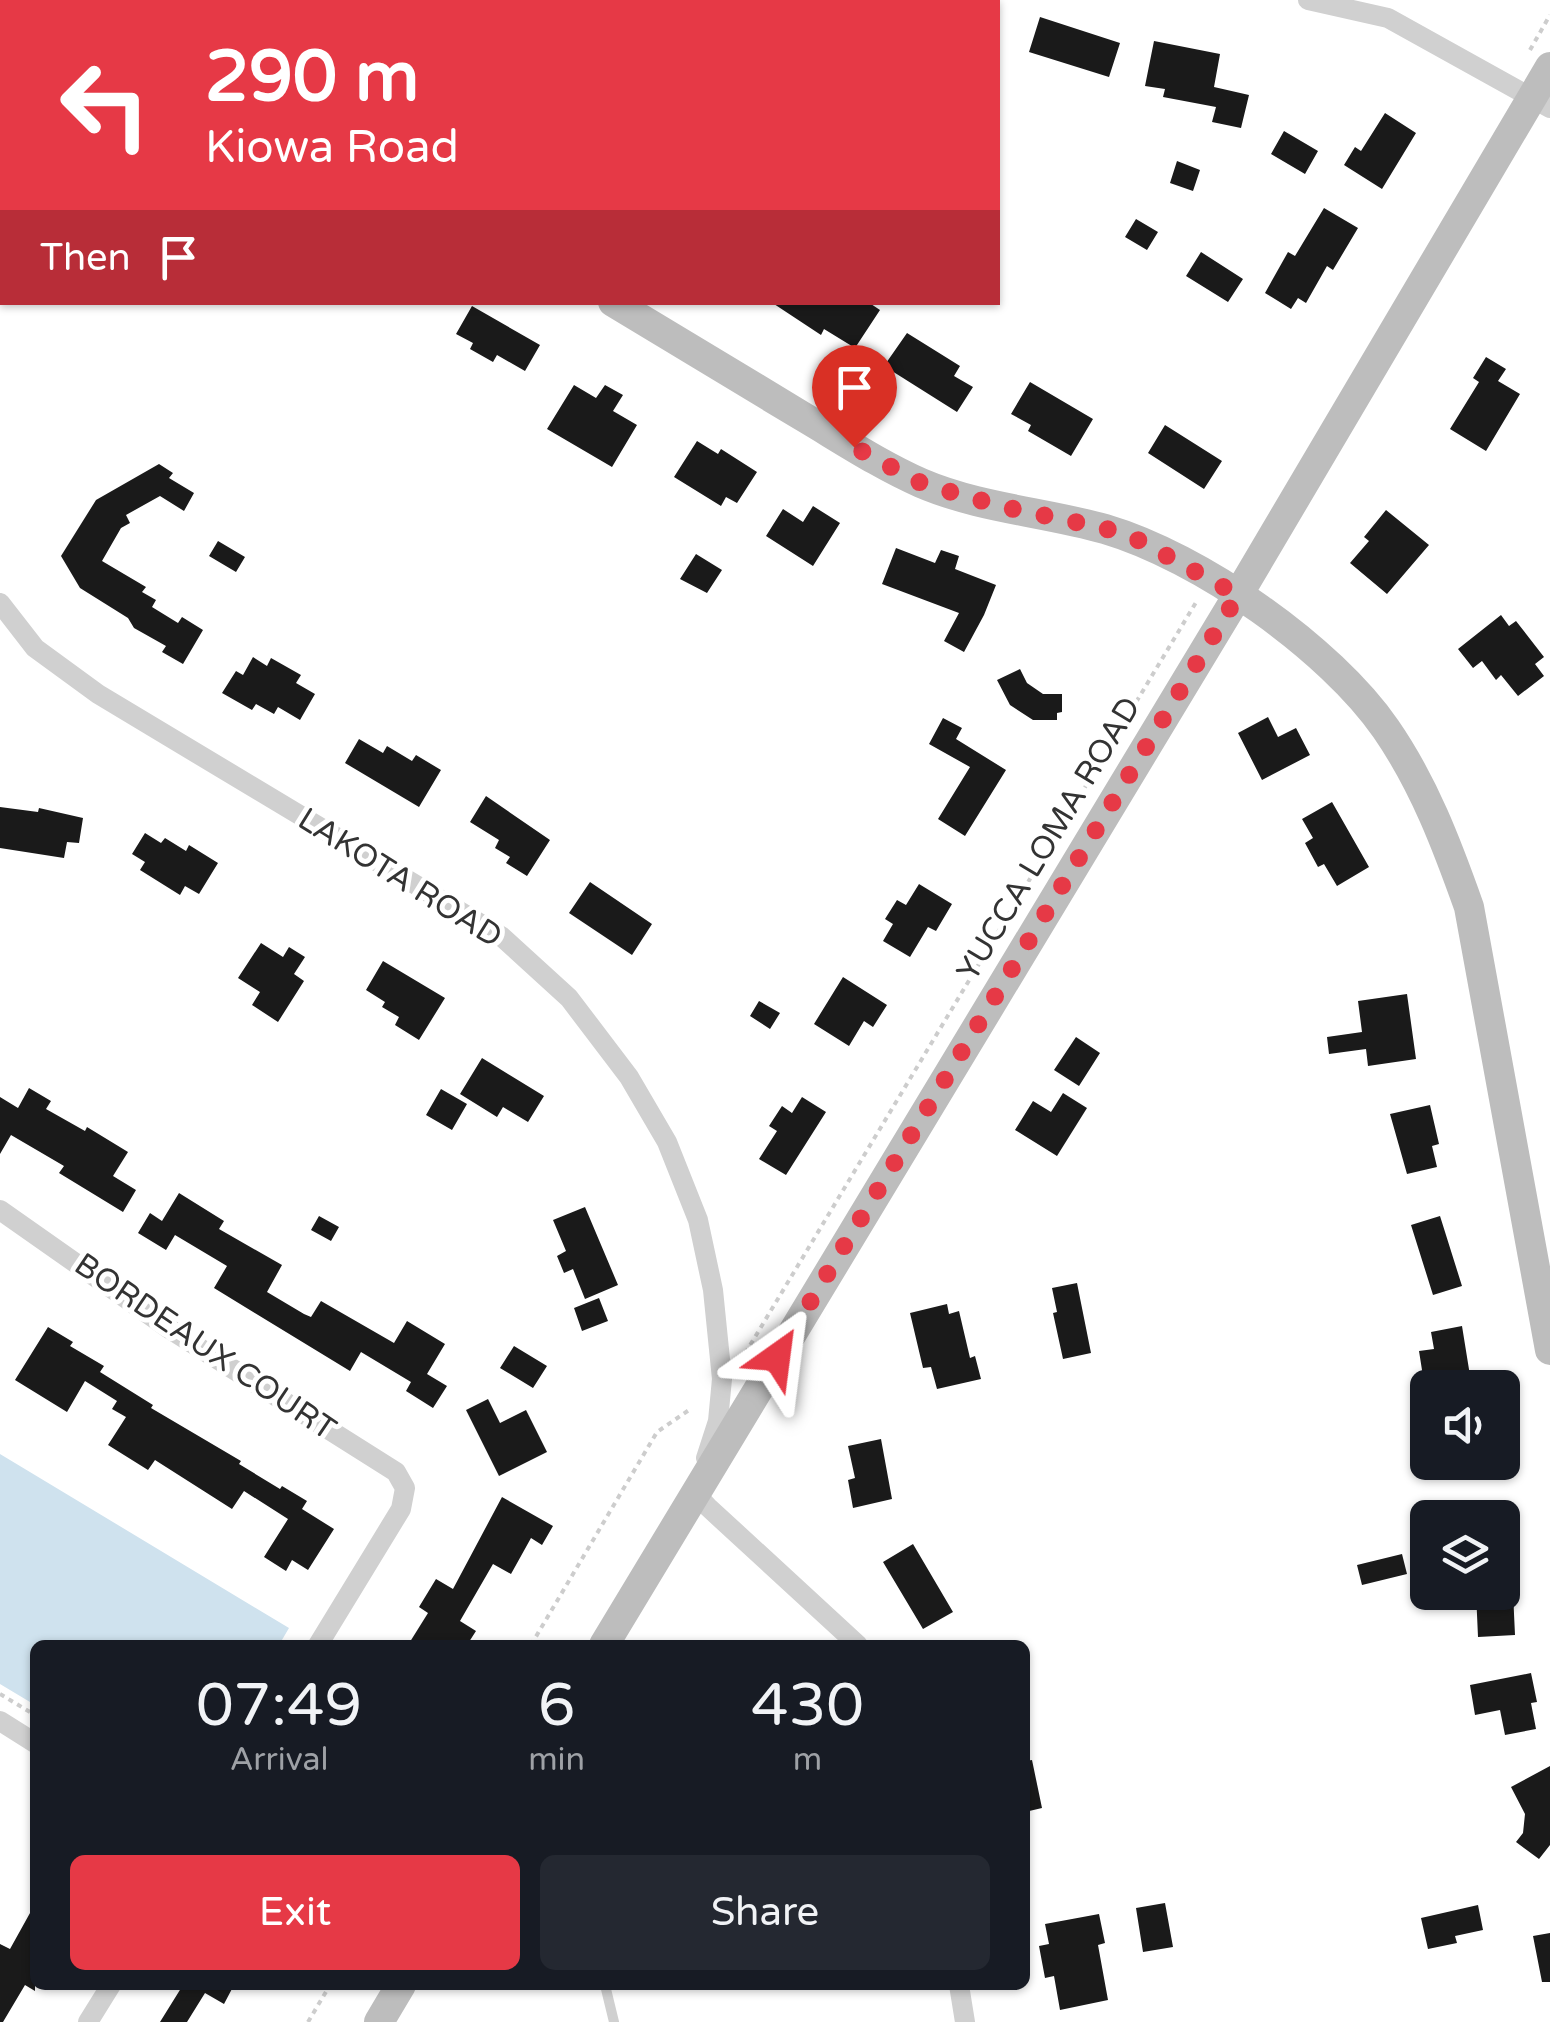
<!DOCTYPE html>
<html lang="en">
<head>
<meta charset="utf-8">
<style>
  body { margin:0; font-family:"Varela Round",sans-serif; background:#242831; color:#f1f3f6; height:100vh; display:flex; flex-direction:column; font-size:38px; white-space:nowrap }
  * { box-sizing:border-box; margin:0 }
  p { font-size:32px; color:#9ea1a6 }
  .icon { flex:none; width:55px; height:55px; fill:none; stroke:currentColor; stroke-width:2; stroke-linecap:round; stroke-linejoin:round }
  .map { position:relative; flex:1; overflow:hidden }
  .details { position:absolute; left:30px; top:1640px; width:1000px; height:350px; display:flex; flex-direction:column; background:#171b24; border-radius:15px; box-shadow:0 2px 8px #0004 }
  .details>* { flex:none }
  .banner { position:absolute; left:0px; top:0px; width:1000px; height:305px; box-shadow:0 2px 8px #0004; background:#e63946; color:#fff; overflow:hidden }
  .controls { position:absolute; left:1410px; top:1370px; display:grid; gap:20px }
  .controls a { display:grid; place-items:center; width:110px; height:110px; border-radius:15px; background:#171b24; box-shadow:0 2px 8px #0004; font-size:50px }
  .pin { position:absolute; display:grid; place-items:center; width:85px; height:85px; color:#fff; margin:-102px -42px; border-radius:50% 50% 50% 0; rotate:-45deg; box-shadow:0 0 10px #0007 }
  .pin .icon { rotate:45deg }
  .me { position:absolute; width:110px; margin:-55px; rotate:31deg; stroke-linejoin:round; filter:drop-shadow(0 0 8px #0008) }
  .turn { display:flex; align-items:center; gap:35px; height:210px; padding:0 40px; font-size:45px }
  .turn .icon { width:130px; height:130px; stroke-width:2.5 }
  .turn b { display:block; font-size:70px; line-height:85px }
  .then { display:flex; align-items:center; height:95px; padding:0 40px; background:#0003; gap:20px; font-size:38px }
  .eta { display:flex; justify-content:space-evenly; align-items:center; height:170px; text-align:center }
  .eta b { font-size:60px; font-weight:600; line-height:70px }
  .primary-button { display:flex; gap:20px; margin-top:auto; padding:20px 40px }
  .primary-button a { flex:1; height:115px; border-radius:15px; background:#e63946; color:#fff; font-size:40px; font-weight:600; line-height:115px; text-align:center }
  .primary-button a+a { background:#242831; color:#f1f3f6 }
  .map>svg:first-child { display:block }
  .water { fill:#cfe2ee }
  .building { fill:#1a1a1a }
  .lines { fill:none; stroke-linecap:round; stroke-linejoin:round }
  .path { stroke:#cdcdcd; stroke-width:4; stroke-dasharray:5 5; stroke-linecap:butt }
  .lane { stroke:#d0d0d0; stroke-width:10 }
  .street { stroke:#d0d0d0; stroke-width:20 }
  .secondary { stroke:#bdbdbd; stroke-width:30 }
  .route { stroke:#e63946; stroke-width:18; stroke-dasharray:0 32.4 }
  .labels { text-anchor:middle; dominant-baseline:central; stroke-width:10; stroke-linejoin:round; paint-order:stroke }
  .street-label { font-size:32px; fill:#333; stroke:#fff }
</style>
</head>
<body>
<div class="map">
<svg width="1550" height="2022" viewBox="0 0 1550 2022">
  <rect width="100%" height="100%" fill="#fff"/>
  <!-- water -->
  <path class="water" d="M0 1454 289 1628 279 1645H35V1705L0 1684Z"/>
  <!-- building -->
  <path class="building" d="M1040 17 1120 43 1109 77 1029 52Z
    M1154 41 1220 54 1214 87 1249 95 1241 128 1212 122 1216 107 1163 97 1165 89 1145 86Z
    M1385 113 1416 133 1382 189 1344 165 1355 147 1361 151Z
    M1284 131 1318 151 1305 174 1271 154Z
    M1177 161 1200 170 1193 191 1170 183Z
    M1324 208 1358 228 1333 270 1327 266 1306 303 1298 298 1291 309 1265 293 1288 252 1295 256Z
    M1136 219 1158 232 1147 250 1125 237Z
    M1201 252 1243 279 1228 302 1186 276Z
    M771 302H868L880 310 855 348 824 329 821 335Z
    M472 306 540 345 525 371 497 355 493 362 470 349 473 343 456 334Z
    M907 333 960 366 954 376 973 387 957 412 884 366Z
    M1486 357 1506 369 1498 381 1520 394 1486 451 1450 429 1479 382 1473 378Z
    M1030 382 1093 419 1071 456 1028 431 1031 425 1011 414Z
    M574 385 596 398 605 385 623 395 613 411 637 425 612 467 547 429Z
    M1165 425 1222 461 1204 489 1148 453Z
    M697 441 718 454 721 449 757 472 737 503 726 497 721 506 674 477Z
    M159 464 173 473 169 478 194 493 184 511 160 496 126 515 130 523 121 528 102 561 146 587 142 592 156 600 152 607 178 623 182 617 203 630 183 664 162 652 166 646 134 628 128 618 80 588 61 556 96 500Z
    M813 506 840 523 813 566 766 536 783 509 803 522Z
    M1386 510 1429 545 1387 594 1350 563 1369 541 1364 537Z
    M218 541 245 557 236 572 209 556Z
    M896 548 935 563 941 550 959 556 955 569 996 585 984 615 964 652 944 641 959 613 882 584Z
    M696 554 722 570 707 593 680 579Z
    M1501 615 1509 626 1516 621 1544 657 1535 664 1544 676 1518 696 1501 675 1496 680 1482 661 1473 668 1458 649Z
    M253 657 267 666 271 658 301 675 296 683 315 694 300 720 278 707 274 714 256 704 252 710 222 693 236 671 243 675Z
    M1020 669 1027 683 1043 694H1062V712L1057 713V720H1033L1010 705 997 680Z
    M1268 717 1278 737 1296 728 1310 755 1262 780 1238 733Z
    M943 718 962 728 956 739 1006 770 965 836 938 819 970 767 929 744Z
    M359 739 383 753 387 746 412 761 416 755 441 770 419 807 345 763Z
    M486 796 550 840 527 876 506 863 510 857 495 848 499 840 470 822Z
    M1332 802 1369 867 1337 886 1324 864 1318 867 1305 843 1313 838 1302 819Z
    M0 807 38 812 39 808 83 818 79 843 67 842 64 858 0 848Z
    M145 833 161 843 165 838 186 851 189 845 218 863 199 894 185 886 180 895 140 870 145 862 132 854Z
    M590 882 652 924 632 955 569 913Z
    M919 884 952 904 936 931 928 927 910 957 883 941 893 924 885 919 897 900 906 905Z
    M261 943 283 957 289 947 305 957 294 974 304 981 278 1022 252 1005 260 992 238 978Z
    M383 961 445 998 419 1040 395 1025 399 1017 382 1007 385 1002 366 990Z
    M843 977 887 1005 873 1027 864 1021 849 1046 814 1024Z
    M1407 994 1416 1059 1368 1066 1366 1049 1329 1054 1327 1037 1362 1032 1358 1001Z
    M759 1001 780 1013 770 1029 750 1016Z
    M1076 1037 1100 1053 1079 1086 1054 1070Z
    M482 1058 544 1096 528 1122 503 1107 497 1117 460 1094Z
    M29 1088 51 1101 46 1109 85 1131 87 1127 128 1152 113 1176 136 1190 123 1212 59 1173 64 1166 11 1135 0 1154V1097L18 1108Z
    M441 1089 467 1104 452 1130 426 1115Z
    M1063 1093 1087 1108 1057 1156 1015 1130 1033 1101 1051 1112Z
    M802 1097 826 1112 786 1175 759 1159 777 1131 769 1126 782 1106 792 1113Z
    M1430 1105 1439 1144 1432 1146 1437 1167 1407 1174 1390 1114Z
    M179 1193 224 1221 219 1229 282 1265 267 1292 304 1314 311 1317 321 1301 394 1343 407 1321 445 1344 427 1374 447 1386 433 1408 406 1391 411 1382 361 1352 350 1371 214 1288 227 1266 175 1235 166 1250 138 1233 150 1213 162 1221Z
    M585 1207 618 1285 585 1299 573 1269 564 1273 557 1256 566 1251 553 1220Z
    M319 1216 339 1227 331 1241 311 1230Z
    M1440 1216 1462 1286 1433 1295 1411 1225Z
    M1077 1283 1091 1353 1063 1359 1053 1313 1057 1312 1052 1288Z
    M599 1298 608 1321 582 1331 574 1308Z
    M947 1304 949 1314 959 1311 970 1358 975 1356 981 1379 937 1389 931 1367 923 1368 910 1313Z
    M1462 1326 1472 1388 1425 1389 1419 1351 1434 1349 1431 1332Z
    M48 1327 73 1342 70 1346 104 1366 100 1372 153 1405 151 1408 241 1461 239 1464 280 1489 282 1486 307 1501 302 1509 334 1529 308 1570 292 1560 286 1571 264 1557 288 1519 244 1491 232 1509 155 1460 148 1470 108 1445 126 1417 112 1409 117 1401 85 1381 67 1412 15 1380Z
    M514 1346 547 1366 533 1388 500 1368Z
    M488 1399 500 1423 526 1410 547 1452 499 1476 466 1410Z
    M881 1439 892 1499 853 1508 848 1480 855 1478 848 1446Z
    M502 1497 553 1526 542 1545 531 1538 511 1574 493 1564 460 1621 476 1631 467 1645H408L428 1613 419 1607 436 1579 453 1589Z
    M913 1544 953 1612 923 1629 883 1562Z
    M1402 1554 1407 1574 1362 1585 1357 1565Z
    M1476 1592H1513L1515 1635 1478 1637Z
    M1531 1673 1537 1702 1531 1703 1536 1729 1505 1735 1500 1710 1475 1715 1470 1685Z
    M1032 1760 1042 1808 1025 1812V1761Z
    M1550 1766V1845L1539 1859 1516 1842 1523 1833 1525 1814 1511 1787Z
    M1165 1903 1173 1947 1143 1952 1136 1908Z
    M35 1904V1991L25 1985 3 2022H0V1944L10 1949Z
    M1478 1905 1483 1930 1455 1936 1457 1943 1428 1949 1421 1918Z
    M1099 1914 1105 1943 1098 1945 1108 2000 1060 2010 1054 1976 1045 1978 1039 1946 1049 1944 1045 1924Z
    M1550 1933V1982H1542L1533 1936Z
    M183 1985H234L224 2004 205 1993 187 2022H160Z"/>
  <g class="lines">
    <!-- path -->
    <path class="path" d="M1530 50 1550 15
      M740 1362 1198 599
      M531 1645 657 1432 689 1410
      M0 1694 35 1715
      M308 2022 330 1985"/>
    <!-- lane -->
    <path class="lane" d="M605 1985 614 2022"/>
    <!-- street -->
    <path class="street" d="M1308 0 1388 18 1550 108
      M0 111 2 127
      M0 198 2 183
      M0 603 35 648 98 694 501 936 569 998 629 1077 667 1142 698 1220 713 1290 722 1379 718 1421 706 1458
      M0 1210 168 1328 396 1472 405 1488 401 1509 318 1645
      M697 1486 695 1493 708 1507 858 1645
      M0 1721 35 1743
      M959 1985 965 2022
      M88 2022 111 1985"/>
    <!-- secondary -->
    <path class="secondary" d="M108 0 113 2
      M613 302C676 340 739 378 802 416 841 439 880 465 921 483 979 508 1045 512 1105 529 1200 557 1330 648 1386 729 1424 784 1447 845 1469 907L1550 1350
      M604 1645 1238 595 1550 67
      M379 2022 401 1985"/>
  </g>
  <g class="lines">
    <!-- route -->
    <path class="route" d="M777 1357 1238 595 1138 540 1104 528 1004 507 923 484 854 447"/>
  </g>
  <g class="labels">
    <!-- street labels -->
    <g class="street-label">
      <text transform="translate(1049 839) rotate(-59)">YUCCA LOMA ROAD</text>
      <text transform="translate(400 878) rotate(32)">LAKOTA ROAD</text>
      <text transform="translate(205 1347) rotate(34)">BORDEAUX COURT</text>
    </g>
  </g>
</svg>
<div class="controls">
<a><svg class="icon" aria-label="sound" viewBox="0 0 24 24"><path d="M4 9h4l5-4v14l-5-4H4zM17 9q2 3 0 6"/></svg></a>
<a><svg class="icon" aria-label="layers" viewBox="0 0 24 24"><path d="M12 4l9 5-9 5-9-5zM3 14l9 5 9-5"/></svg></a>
</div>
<div class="pin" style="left:854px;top:447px;background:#d93025"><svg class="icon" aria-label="arrive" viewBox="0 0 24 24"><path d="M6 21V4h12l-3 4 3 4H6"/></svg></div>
<svg class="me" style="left:777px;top:1357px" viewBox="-20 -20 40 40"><path d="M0-17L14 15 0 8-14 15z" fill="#e63946" stroke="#fff" stroke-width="4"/></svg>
<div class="banner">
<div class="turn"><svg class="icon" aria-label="left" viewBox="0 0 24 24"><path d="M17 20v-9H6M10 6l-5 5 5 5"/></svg><div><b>290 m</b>Kiowa Road</div></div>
<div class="then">Then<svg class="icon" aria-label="arrive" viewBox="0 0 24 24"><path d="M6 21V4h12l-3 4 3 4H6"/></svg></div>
</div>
<section class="details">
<div class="eta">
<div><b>07:49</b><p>Arrival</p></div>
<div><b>6</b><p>min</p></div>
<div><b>430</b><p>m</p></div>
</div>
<div class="primary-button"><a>Exit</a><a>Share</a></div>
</section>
</div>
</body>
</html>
